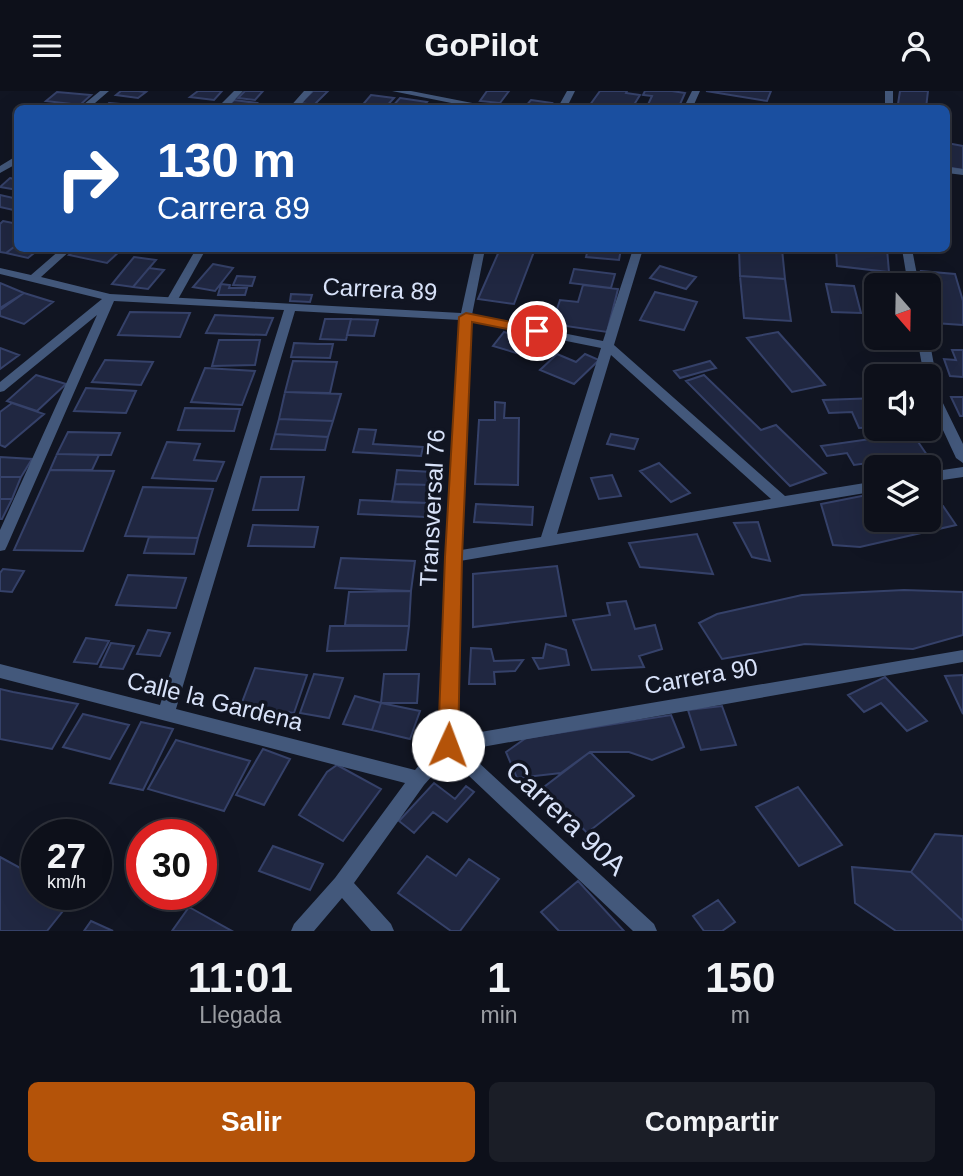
<!DOCTYPE html>
<html lang="es">
<head>
<meta charset="utf-8">
<style>
  body { margin:0; font-family:Helvetica,sans-serif; background:#1b1e27; color:#f1f3f6; height:100vh; display:flex; flex-direction:column; font-size:26px; white-space:nowrap }
  * { box-sizing:border-box; margin:0 }
  p { font-size:23px; color:#9a9da2 }
  .icon { flex:none; width:38px; height:38px; fill:none; stroke:currentColor; stroke-width:2; stroke-linecap:round; stroke-linejoin:round }
  .map { position:relative; height:840px; overflow:hidden }
  .drawer { display:flex; flex-direction:column; background:#0d101a; flex:1 }
  .drawer>* { flex:none }
  .guide { position:absolute; left:14px; top:14px; width:936px; height:147px; border-radius:10px; box-shadow:0 7px 28px #0002,0 0 0 2px #2d3039; background:#1a4fa0; color:#fff; overflow:hidden }
  .needle { width:46px; rotate:160deg }
  .fabs { position:absolute; left:864px; top:182px; display:grid; gap:14px }
  .fabs a { display:grid; place-items:center; width:77px; height:77px; border-radius:10px; background:#0d101a; box-shadow:0 7px 28px #0002,0 0 0 2px #2d3039; font-size:35px }
  .speed { position:absolute; left:21px; top:728px; display:flex; gap:14px; font-size:35px; font-weight:700; text-align:center }
  .speed>* { display:grid; place-content:center; width:91px; height:91px; border-radius:50%; background:#0d101a; box-shadow:0 7px 28px #0002,0 0 0 2px #2d3039; line-height:1 }
  .speed small { font-size:18px; font-weight:400 }
  .speed .limit { border:10px solid #d22; background:#fff; color:#111 }
  .pin { position:absolute; display:grid; place-items:center; width:60px; height:60px; color:#fff; margin:-30px; border:4px solid #fff; border-radius:50%; box-shadow:0 2px 7px #0007 }
  .me { position:absolute; width:77px; margin:-38px; rotate:2deg; stroke-linejoin:round; filter:drop-shadow(0 0 5px #0008) }
  .turn { display:flex; align-items:center; gap:24px; height:147px; padding:0 28px; font-size:32px }
  .turn .icon { width:91px; height:91px; stroke-width:2.5 }
  .turn b { display:block; font-size:49px; line-height:60px }
  .eta { display:flex; justify-content:space-evenly; align-items:center; height:119px; text-align:center }
  .eta b { font-size:42px; font-weight:700; line-height:49px }
  .primary-button { display:flex; gap:14px; margin-top:auto; padding:14px 28px }
  .primary-button a { flex:1; height:80px; border-radius:10px; background:#b45309; color:#fff; font-size:28px; font-weight:700; line-height:80px; text-align:center }
  .primary-button a+a { background:#1b1e27; color:#f1f3f6 }
  header { display:flex; justify-content:space-between; align-items:center; height:91px; padding:0 28px; background:#0d101a; font-size:32px; font-weight:700 }
  .map>svg:first-child { display:block }
  .building { fill:#202741; stroke:#354169; stroke-width:2 }
  .lines { fill:none; stroke-linecap:round; stroke-linejoin:round }
  .service { fill:#43587b; fill-rule:evenodd }
  .minor { fill:#43587b; fill-rule:evenodd }
  .route { fill:#b45309; stroke:#753606; stroke-width:2 }
  .labels { text-anchor:middle; dominant-baseline:central; stroke-width:7; stroke-linejoin:round; paint-order:stroke }
  .street-label { font-size:24px; fill:#d8e2f9; stroke:#111522 }
  .near-street-label { font-size:28px; fill:#d8e2f9; stroke:#111522 }
</style>
</head>
<body>
<header><svg class="icon" aria-label="menu" viewBox="0 0 24 24"><path d="M4 6h16M4 12h16M4 18h16"/></svg>GoPilot<svg class="icon" aria-label="person" viewBox="0 0 24 24"><circle cx="12" cy="8" r="4"/><path d="M4 21q1-7 8-7t8 7"/></svg></header>
<div class="map">
<svg width="963" height="840" viewBox="0 0 963 840">
  <rect width="100%" height="100%" fill="#111522"/>
  <!-- building -->
  <path class="building" d="M121 0H138L146 1 138 7 116 4Z
    M198 0H222L214 9 190 6Z
    M245 0H263L255 9 238 7Z
    M313 0H328L314 14 300 12Z
    M487 0H509L500 12 480 10Z
    M600 0H627L626 2 640 4 632 17 611 13 608 18H587Z
    M645 0H672L685 2 678 18H646L652 5 643 4Z
    M706 0H771L767 10Z
    M900 0H928L926 17 898 13Z
    M57 1 91 4 80 14 46 10Z
    M371 4 394 7 384 18H359Z
    M400 7 427 11 421 18H390Z
    M234 9 257 12 252 18H224Z
    M531 9 552 12 548 18 525 16Z
    M109 12 133 14 129 18H104Z
    M947 52 963 55V79L947 76Z
    M10 87 18 89V99L0 96Z
    M0 104 18 108V120L0 116Z
    M3 130 18 133V153L6 162 0 161V133Z
    M18 153V158H39L28 167 6 162Z
    M76 158H106L120 160 107 172 69 164Z
    M500 158H535L514 213 478 208Z
    M588 158H621L619 169 586 166Z
    M739 158H782L785 188 740 185Z
    M836 158H887L889 181 837 175Z
    M134 166 156 169 133 196 112 193Z
    M213 173 233 177 215 200 193 196Z
    M660 175 696 186 686 198 650 187Z
    M149 177 164 179 148 198 133 196Z
    M574 178 615 183 611 197 570 192Z
    M921 180 955 183 963 210V234L934 232 929 214V194H924Z
    M237 185 255 186 252 195 233 194Z
    M740 185 785 188 791 230 744 227Z
    M0 192 24 202 0 217Z
    M221 193 230 194 229 197H247L245 204H218Z
    M826 193 854 195 861 222 832 221Z
    M583 194 618 198 607 241 552 233 560 209 578 211Z
    M655 201 697 211 684 239 640 229Z
    M24 202 53 211 24 233 0 225V219Z
    M291 203 312 204 310 211 290 210Z
    M130 221 190 222 180 246 118 244Z
    M215 224 273 227 266 244 206 242Z
    M325 228H351L346 249 320 248Z
    M351 228 378 229 374 245 347 244Z
    M504 241 531 249 520 263 493 255Z
    M778 241 825 294 792 301 747 247Z
    M219 249H260L255 274 212 275Z
    M294 252 318 253H333L330 267 291 266Z
    M0 257 19 264 0 278Z
    M952 259H963V286L950 285 944 268 956 269Z
    M557 263 576 271 585 263 599 269 574 293 540 279Z
    M105 269 153 271 141 294 92 291Z
    M293 270 337 271 330 302 285 301Z
    M710 270 716 277 680 287 674 280Z
    M205 277 255 280 242 314 191 311Z
    M36 284 66 293 37 320 7 310Z
    M704 284 761 339 776 334 826 382 790 395 686 290Z
    M86 297 136 300 126 322 74 320Z
    M285 301 341 303 333 330 279 328Z
    M951 306H963V325H960Z
    M877 307V336L859 337 852 321 829 322 823 309Z
    M495 311 505 312 504 327H519L518 394 475 393 479 329H495Z
    M12 312 44 323 5 356 0 354V321Z
    M185 317 240 318 234 340 178 339Z
    M279 328 333 330 328 346 275 343Z
    M359 338 376 339 373 353 423 356 421 365 353 361Z
    M68 341 120 342 111 364 57 363Z
    M912 342 927 364 854 374 847 362 827 365 821 355Z
    M275 343 328 346 325 359 271 358Z
    M611 343 638 348 634 358 607 353Z
    M167 351 200 353 194 369 224 371 216 390 152 387Z
    M57 363 99 364 92 379H50Z
    M0 366 32 368 21 386H0Z
    M659 372 690 402 671 411 640 380Z
    M50 379 114 380 83 460 14 459Z
    M397 379 432 381 430 394 395 393Z
    M612 384 621 405 599 408 591 387Z
    M0 386H21L12 408H0Z
    M261 386H304L298 419H253Z
    M395 393 430 394 427 412 392 411Z
    M143 396 213 398 198 447 125 445Z
    M877 402V429H929V414L943 415 956 434 860 456 833 454 821 413Z
    M0 408H12L2 428H0Z
    M360 409 427 412 426 426 358 423Z
    M476 413 533 416 532 434 474 431Z
    M758 431 770 470 752 466 734 432Z
    M253 434 318 436 314 456 248 455Z
    M697 443 713 483 640 476 629 452Z
    M149 446 198 447 194 463 144 462Z
    M341 467 415 470 411 500 335 497Z
    M557 475 566 525 473 536V483Z
    M3 478 24 480 12 501 0 500V482Z
    M128 484 186 487 176 517 116 514Z
    M904 499 963 501V544L913 558 805 553 722 568 699 532 717 523 802 504Z
    M411 500 409 535 345 534 349 501Z
    M626 510 635 538 655 534 662 558 639 565 644 576 592 579 573 529 610 524 607 512Z
    M330 535H409L406 559 327 560Z
    M148 539 170 542 160 565 137 563Z
    M86 547 109 550 97 573 74 571Z
    M111 552 134 555 123 578 100 576Z
    M546 553 566 559 569 574 539 578 533 567H543Z
    M471 557 491 558 494 570 523 569 515 580 494 581 495 593H469Z
    M255 577 307 584 294 622 241 614Z
    M314 583 343 587 329 627 300 622Z
    M384 583H419L417 612H381Z
    M963 584V623L945 585Z
    M885 586 927 630 907 640 881 612 864 621 848 604Z
    M0 598 13 601 78 613 52 658 0 648Z
    M355 605 381 612 372 639 343 633Z
    M381 612 420 620 410 648 372 639Z
    M722 615 736 654 701 659 688 619Z
    M83 623 129 634 110 668 63 656Z
    M671 624 684 656 652 669 629 661H590L561 682 517 687 506 661 526 647Z
    M141 631 173 638 143 699 110 692Z
    M176 649 250 670 224 720 148 698Z
    M263 658 290 668 264 714 236 704Z
    M590 661 634 705 587 742 544 696Z
    M337 674 381 698 343 750 299 724 327 681Z
    M434 692 455 708 466 695 474 701 447 731 433 721 414 742 399 730Z
    M798 696 842 754 799 775 756 716Z
    M935 743 963 745V830L911 781Z
    M273 755 323 773 310 799 259 780Z
    M427 765 456 785 469 768 499 788 460 840H451L398 802Z
    M0 766 37 786V803H68L74 806 47 840H0Z
    M852 776 911 781 963 830V840H896L855 812Z
    M578 790 624 840H559L541 821Z
    M718 809 735 831 722 840H704L693 825Z
    M189 816 232 840H172Z
    M91 830 113 840H84Z"/>
  <g class="lines">
    <!-- service -->
    <path class="service" d="M196 158H206L176 212H168L166 210Z"/>
    <!-- minor -->
    <path class="minor" d="M100 0H109L88 18H78Z
      M234 0H243L226 18H216Z
      M304 0H313L297 18H288Z
      M392 0H411L503 18H481Z
      M567 0H575L566 18H557Z
      M692 0H700L692 18H683Z
      M885 0H893V18H885Z
      M18 64V72L0 82V75Z
      M947 76 963 78V84L947 82Z
      M61 158H72L41 186 110 203 461 222 475 158H485L472 224 603 250 633 158H643L614 254 785 405 877 390V400L460 470 457 645 963 559V571L465 659 654 833 657 840H633L449 666 424 694 354 792 391 833 394 840H371L342 807 314 840H291L294 833 335 787 405 692 0 587V573L160 614 284 219 114 210 7 455 5 459 0 460V439L97 224 4 300 0 301V291L102 208 0 183V177L31 184ZM295 220 460 229 446 466 440 651 415 679 176 618ZM472 231 601 257 541 446 461 459ZM611 264 771 408 557 443Z
      M902 158H912L919 194H908Z
      M917 247H929L940 306 963 353V372L956 367 929 309V285H924Z
      M963 376V386L929 391V381Z"/>
  </g>
  <!-- route -->
  <path class="route" d="M466 222 537 236 544 240 537 244 472 231 462 466 458 654 455 660 448 663 441 660 438 654 445 466 459 226Z"/>
  <g class="labels">
    <!-- street labels -->
    <g class="street-label">
      <text transform="translate(380 198) rotate(3)">Carrera 89</text>
      <text transform="translate(432 417) rotate(-87)">Transversal 76</text>
      <text transform="translate(701 585) rotate(-10)">Carrera 90</text>
      <text transform="translate(215 610) rotate(14)">Calle la Gardena</text>
    </g>
    <!-- near-street labels -->
    <g class="near-street-label">
      <text transform="translate(566 727) rotate(43)">Carrera 90A</text>
    </g>
  </g>
</svg>
<div class="fabs">
<a><svg class="needle" viewBox="-14 -14 28 28"><path d="M0-13l5 13h-10z" fill="#e53935"/><path d="M0 13l5-13h-10z" fill="#9a9da2"/></svg></a>
<a><svg class="icon" aria-label="sound" viewBox="0 0 24 24"><path d="M4 9h4l5-4v14l-5-4H4zM17 9q2 3 0 6"/></svg></a>
<a><svg class="icon" aria-label="layers" viewBox="0 0 24 24"><path d="M12 4l9 5-9 5-9-5zM3 14l9 5 9-5"/></svg></a>
</div>
<div class="speed"><div>27<small>km/h</small></div><div class="limit">30</div></div>
<div class="pin" style="left:537px;top:240px;background:#d93025"><svg class="icon" aria-label="arrive" viewBox="0 0 24 24"><path d="M6 21V4h12l-3 4 3 4H6"/></svg></div>
<svg class="me" style="left:448px;top:654px" viewBox="-20 -20 40 40"><circle r="19" fill="#fff"/><path d="M0-13L10 11 0 6-10 11z" fill="#b45309"/></svg>
<div class="guide">
<div class="turn"><svg class="icon" aria-label="right" viewBox="0 0 24 24"><path d="M7 20v-9h11M14 6l5 5-5 5"/></svg><div><b>130 m</b>Carrera 89</div></div>
</div>
</div>
<section class="drawer">
<div class="eta">
<div><b>11:01</b><p>Llegada</p></div>
<div><b>1</b><p>min</p></div>
<div><b>150</b><p>m</p></div>
</div>
<div class="primary-button"><a>Salir</a><a>Compartir</a></div>
</section>
</body>
</html>
